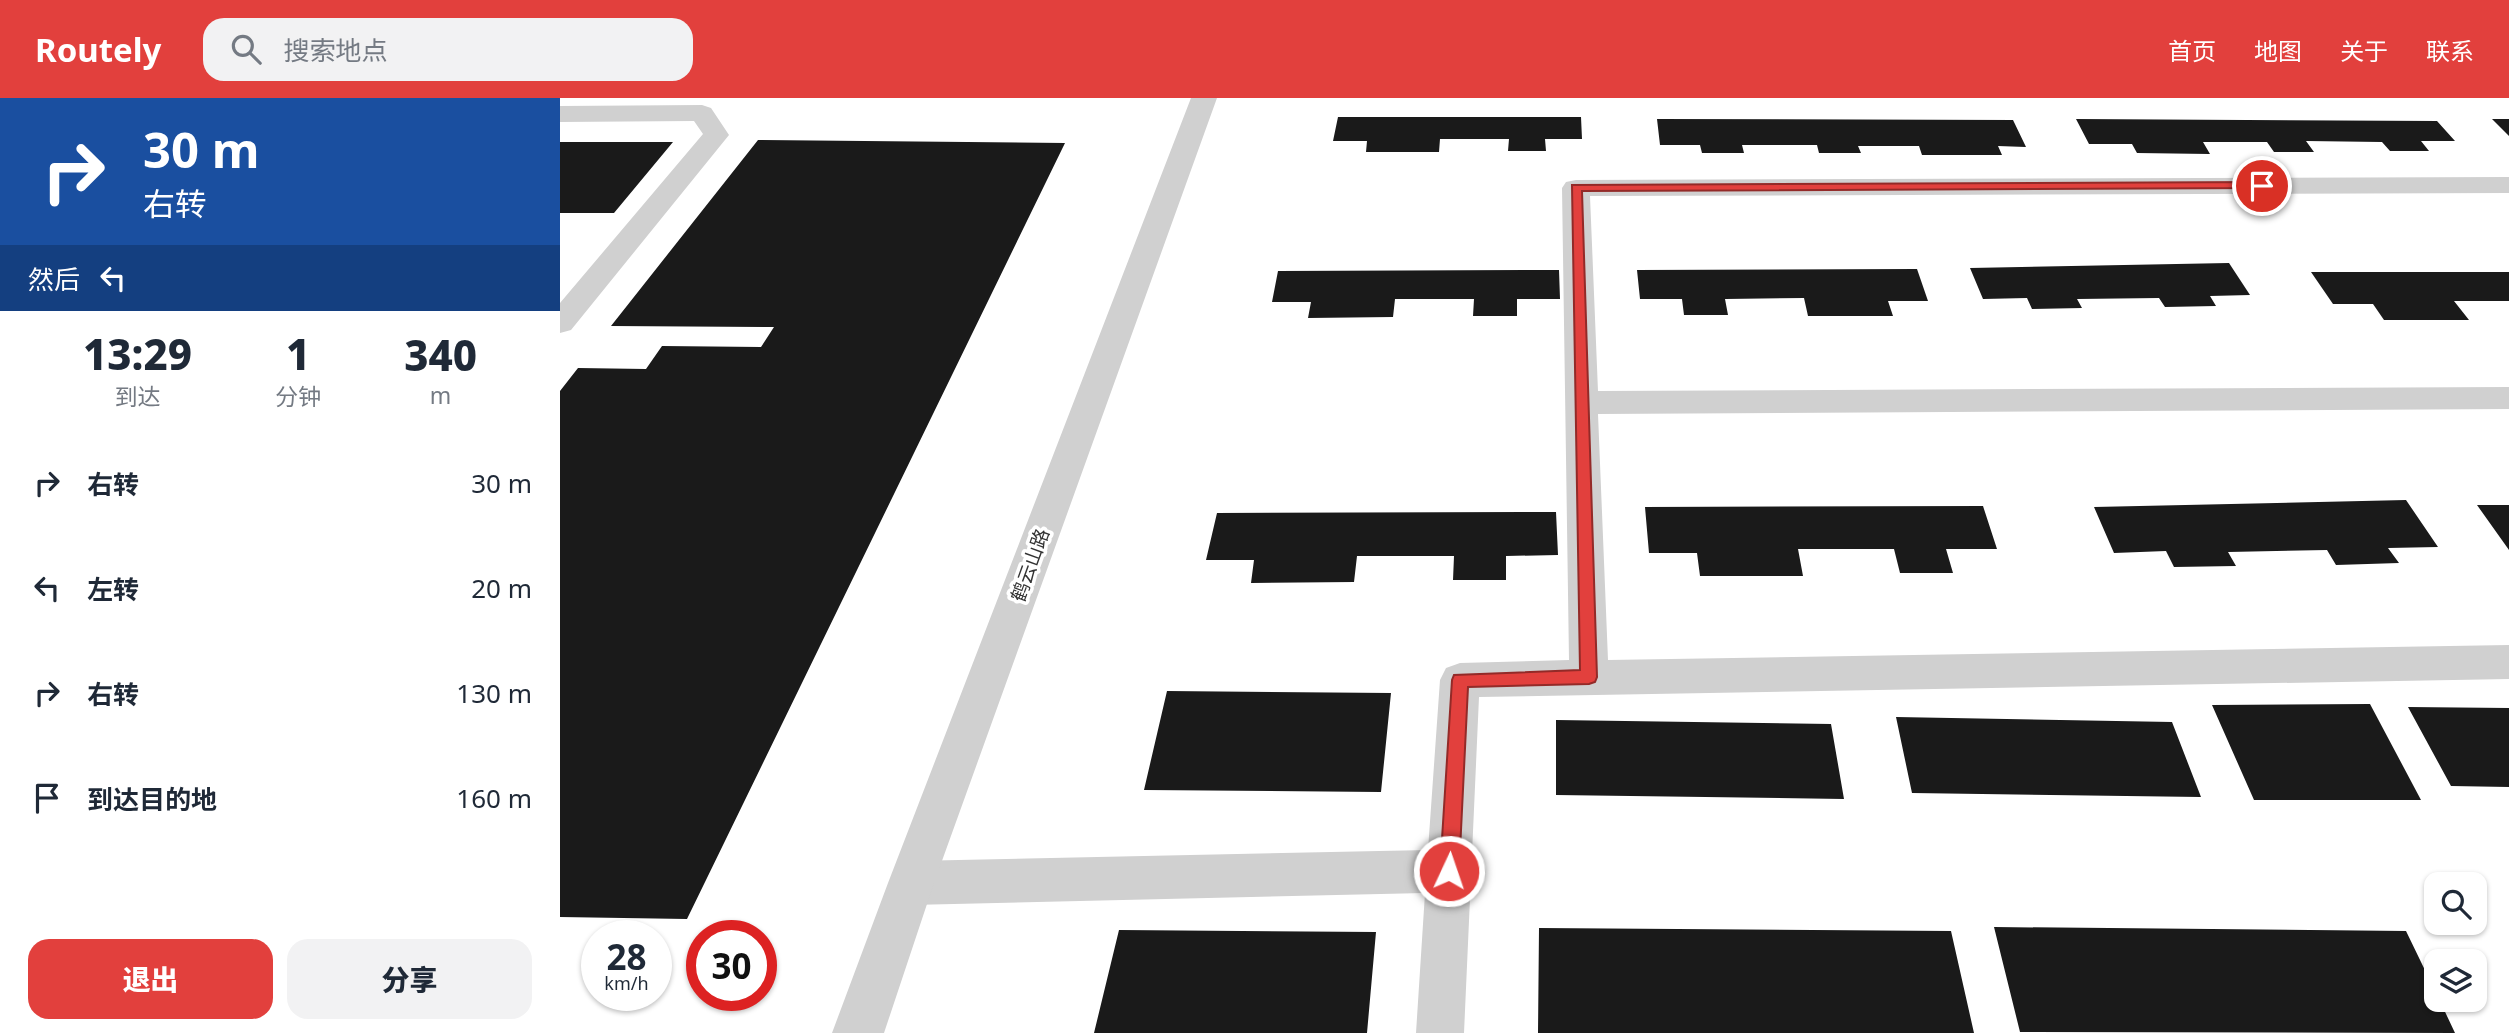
<!DOCTYPE html>
<html lang="zh">
<head>
<meta charset="utf-8">
<style>
  body { margin:0; font-family:"Noto Sans","Noto Sans SC",sans-serif; background:#f2f2f3; color:#1f2937; height:100vh; display:flex; flex-direction:column; font-size:26px; white-space:nowrap }
  * { box-sizing:border-box; margin:0 }
  p { font-size:23px; color:#747a83 }
  .icon { flex:none; width:38px; height:38px; fill:none; stroke:currentColor; stroke-width:2; stroke-linecap:round; stroke-linejoin:round }
  .map { position:relative; flex:1; overflow:hidden }
  .panel { display:flex; flex-direction:column; background:#fff; width:560px }
  .panel>* { flex:none }
  .hud { background:#1a4fa0; color:#fff; overflow:hidden }
  .buttons { position:absolute; left:1864px; top:774px; display:grid; gap:14px }
  .buttons a { display:grid; place-items:center; width:63px; height:63px; border-radius:14px; background:#fff; box-shadow:0 2px 5px #0004; font-size:35px }
  .speed { position:absolute; left:21px; top:822px; display:flex; gap:14px; font-size:35px; font-weight:700; text-align:center }
  .speed>* { display:grid; place-content:center; width:91px; height:91px; border-radius:50%; background:#fff; box-shadow:0 2px 5px #0004; line-height:1 }
  .speed small { font-size:18px; font-weight:400 }
  .speed .limit { border:10px solid #d22; background:#fff; color:#111 }
  .pin { position:absolute; display:grid; place-items:center; width:60px; height:60px; color:#fff; margin:-30px; border:4px solid #fff; border-radius:50%; box-shadow:0 2px 7px #0007 }
  .me { position:absolute; width:77px; margin:-38px; rotate:3deg; stroke-linejoin:round; filter:drop-shadow(0 0 5px #0008) }
  .turn { display:flex; align-items:center; gap:24px; height:147px; padding:0 28px; font-size:32px }
  .turn .icon { width:91px; height:91px; stroke-width:2.5 }
  .turn b { display:block; font-size:49px; line-height:60px }
  .then { display:flex; align-items:center; height:66px; padding:0 28px; background:#0003; gap:14px; font-size:26px }
  .eta { display:flex; justify-content:space-evenly; align-items:center; height:119px; text-align:center }
  .eta b { font-size:42px; font-weight:800; line-height:49px }
  .button { display:flex; gap:14px; margin-top:auto; padding:14px 28px }
  .button a { flex:1; height:80px; border-radius:21px; background:#e2403d; color:#fff; font-size:28px; font-weight:800; line-height:80px; text-align:center }
  .button a+a { background:#f2f2f3; color:#1f2937 }
  ul { padding:0; list-style:none }
  li { display:flex; align-items:center; gap:21px; height:105px; padding:0 28px }
  li div { flex:1 }
  li b { display:block; font-size:26px }
  li em { font-style:normal }
  header { display:flex; align-items:center; gap:42px; box-sizing:border-box; height:98px; padding:0 35px; background:#e2403d; color:#fff }
  header strong { font-size:33px }
  nav { display:flex; gap:38px; margin-inline-start:auto; font-size:24px }
  .search { width:490px; height:63px; background:#f2f2f3; display:flex; align-items:center; gap:18px; box-sizing:border-box; padding:0 24px; border-radius:21px; color:#747a83; font-size:26px }
  main { display:flex; flex:1; min-height:0 }
  .map>svg:first-child { display:block }
  .building { fill:#1a1a1a }
  .lines { fill:none; stroke-linecap:round; stroke-linejoin:round }
  .minor { fill:#d0d0d0; fill-rule:evenodd }
  .tertiary { fill:#d0d0d0; fill-rule:evenodd }
  .route { fill:#e2403d; stroke:#932a28; stroke-width:2 }
  .labels { text-anchor:middle; dominant-baseline:central; stroke-width:7; stroke-linejoin:round; paint-order:stroke }
  .street-label { font-size:19px; fill:#333; stroke:#fff }
</style>
</head>
<body>
<header>
<strong>Routely</strong>
<div class="search"><svg class="icon" aria-label="search" viewBox="0 0 24 24"><circle cx="10" cy="10" r="6"/><path d="M15 15l6 6"/></svg>搜索地点</div>
<nav><a>首页</a><a>地图</a><a>关于</a><a>联系</a></nav>
</header>
<main>
<section class="panel">
<div class="hud">
<div class="turn"><svg class="icon" aria-label="right" viewBox="0 0 24 24"><path d="M7 20v-9h11M14 6l5 5-5 5"/></svg><div><b>30 m</b>右转</div></div>
<div class="then">然后<svg class="icon" aria-label="left" viewBox="0 0 24 24"><path d="M17 20v-9H6M10 6l-5 5 5 5"/></svg></div>
</div>
<div class="eta">
<div><b>13:29</b><p>到达</p></div>
<div><b>1</b><p>分钟</p></div>
<div><b>340</b><p>m</p></div>
</div>
<ul>
<li><svg class="icon" aria-label="right" viewBox="0 0 24 24"><path d="M7 20v-9h11M14 6l5 5-5 5"/></svg><div><b>右转</b></div><em>30 m</em></li>
<li><svg class="icon" aria-label="left" viewBox="0 0 24 24"><path d="M17 20v-9H6M10 6l-5 5 5 5"/></svg><div><b>左转</b></div><em>20 m</em></li>
<li><svg class="icon" aria-label="right" viewBox="0 0 24 24"><path d="M7 20v-9h11M14 6l5 5-5 5"/></svg><div><b>右转</b></div><em>130 m</em></li>
<li><svg class="icon" aria-label="arrive" viewBox="0 0 24 24"><path d="M6 21V4h12l-3 4 3 4H6"/></svg><div><b>到达目的地</b></div><em>160 m</em></li>
</ul>
<div class="button"><a>退出</a><a>分享</a></div>
</section>
<div class="map">
<svg width="1949" height="935" viewBox="0 0 1949 935">
  <rect width="100%" height="100%" fill="#fff"/>
  <!-- building -->
  <path class="building" d="M778 19H1021L1022 41H985L986 53H948L949 41H880L879 54H806L807 43H773Z
    M1097 21 1453 22 1466 49 1438 48 1442 57H1362L1359 48H1298L1301 55H1259L1257 47H1182L1184 55H1142L1140 47H1100Z
    M1516 21 1877 23 1895 43H1861L1869 53H1830L1822 44 1746 43 1754 54H1714L1707 44H1643L1650 56 1577 55 1572 46H1529Z
    M1932 21H1949V38Z
    M198 42 505 45 127 821 0 819V293L18 270 86 271 102 248 201 249 214 229 51 228Z
    M0 44H113L54 115H0Z
    M1669 165 1690 197 1650 198 1656 208 1605 209 1599 200 1517 201 1522 210 1472 211 1467 200 1423 201 1410 170Z
    M1357 171 1368 203H1328L1333 218H1248L1244 200 1165 201 1168 217H1124L1122 201H1080L1077 172Z
    M999 172 1000 201H957V218H913L914 201H835L833 219 748 220 751 204H712L718 173Z
    M1751 174H1949V203H1894L1909 222H1824L1813 206H1773Z
    M1846 402 1878 449 1828 450 1839 465 1776 467 1767 452 1668 454 1676 468 1614 469 1606 453 1554 455 1534 409Z
    M1917 407H1949V452Z
    M1423 408 1437 451H1386L1393 475H1340L1334 451H1238L1243 478H1140L1137 455H1089L1085 409Z
    M996 414 998 457 946 458V482H893L894 458H797L794 484 691 485 694 462H646L657 415Z
    M607 593 831 595 821 694 584 692Z
    M1810 606 1861 702H1694L1652 607Z
    M1848 609 1949 610V689L1891 688Z
    M1336 619 1612 624 1641 699 1352 695Z
    M996 622 1271 626 1284 701 996 697Z
    M1434 829 1846 833 1876 895V901H1879L1895 935 1460 934Z
    M979 830 1391 833 1414 935H978Z
    M559 832 816 834 807 935H534Z"/>
  <g class="lines">
    <!-- minor -->
    <path class="minor" d="M142 7 151 10 169 37 11 232 0 235V205L143 36 134 23 0 24V8Z
      M1949 79V95L1030 98 1038 293 1949 289V311L1038 316 1048 562 1949 547V581L919 599 904 935H856L865 795 351 807 335 800 329 785 335 770 351 763 868 752 880 582 886 570 900 565 1009 562 1002 90 1006 84 1016 82Z"/>
    <!-- tertiary -->
    <path class="tertiary" d="M631 0H657L374 785 324 935H272L328 785Z"/>
  </g>
  <!-- route -->
  <path class="route" d="M1702 84 1708 88 1706 90 1022 93 1037 579 1035 584 1029 586 908 589 899 773 896 779 889 782 883 779 880 773 892 582 894 577 1020 572 1012 87Z"/>
  <g class="labels">
    <!-- street labels -->
    <g class="street-label">
      <text transform="translate(470 467) rotate(-70)">鹤云山路</text>
    </g>
  </g>
</svg>
<div class="buttons">
<a><svg class="icon" aria-label="search" viewBox="0 0 24 24"><circle cx="10" cy="10" r="6"/><path d="M15 15l6 6"/></svg></a>
<a><svg class="icon" aria-label="layers" viewBox="0 0 24 24"><path d="M12 4l9 5-9 5-9-5zM3 14l9 5 9-5"/></svg></a>
</div>
<div class="speed"><div>28<small>km/h</small></div><div class="limit">30</div></div>
<div class="pin" style="left:1702px;top:88px;background:#d93025"><svg class="icon" aria-label="arrive" viewBox="0 0 24 24"><path d="M6 21V4h12l-3 4 3 4H6"/></svg></div>
<svg class="me" style="left:889px;top:773px" viewBox="-20 -20 40 40"><circle r="17" fill="#e2403d" stroke="#fff" stroke-width="3"/><path d="M0-11L8 9 0 5-8 9z" fill="#fff"/></svg>
</div>
</main>
</body>
</html>
